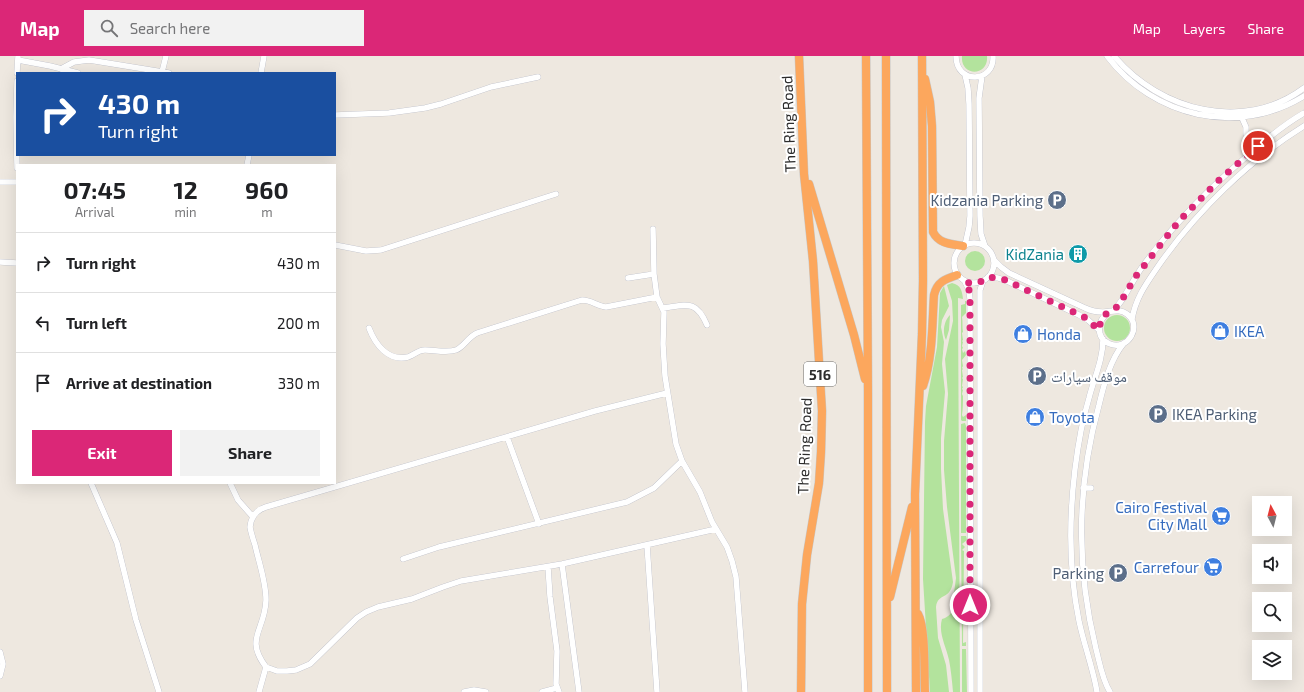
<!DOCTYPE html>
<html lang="en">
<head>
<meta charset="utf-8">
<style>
  body { margin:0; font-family:"Exo 2","Noto Naskh Arabic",sans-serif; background:#f2f2f2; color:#202124; height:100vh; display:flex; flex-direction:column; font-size:15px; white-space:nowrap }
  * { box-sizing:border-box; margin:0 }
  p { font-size:13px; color:#757577 }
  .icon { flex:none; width:22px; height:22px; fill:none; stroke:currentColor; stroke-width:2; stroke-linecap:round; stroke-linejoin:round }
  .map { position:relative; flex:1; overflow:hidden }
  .panel { position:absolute; left:16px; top:108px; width:320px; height:320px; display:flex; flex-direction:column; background:#fff; border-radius:0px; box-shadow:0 4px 16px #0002 }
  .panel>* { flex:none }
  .hud { position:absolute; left:16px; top:16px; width:320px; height:84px; border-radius:0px; box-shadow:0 4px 16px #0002; background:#1a4fa0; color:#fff; overflow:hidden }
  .needle { width:26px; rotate:353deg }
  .fabs { position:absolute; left:1252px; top:440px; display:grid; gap:8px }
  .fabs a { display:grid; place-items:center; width:40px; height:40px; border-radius:0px; background:#fff; box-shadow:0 4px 16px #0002; font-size:20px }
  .pin { position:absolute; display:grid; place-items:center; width:34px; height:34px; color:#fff; margin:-17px; border:2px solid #fff; border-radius:50%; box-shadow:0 1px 4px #0007 }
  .me { position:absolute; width:44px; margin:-22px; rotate:0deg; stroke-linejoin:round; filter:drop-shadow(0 0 3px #0008) }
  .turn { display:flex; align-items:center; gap:14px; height:84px; padding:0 16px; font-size:18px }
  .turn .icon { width:52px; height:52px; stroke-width:2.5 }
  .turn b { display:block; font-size:28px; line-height:34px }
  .eta { display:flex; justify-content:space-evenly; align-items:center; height:68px; text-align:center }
  .eta b { font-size:24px; font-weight:700; line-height:28px }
  .cta { display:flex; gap:8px; margin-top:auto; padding:8px 16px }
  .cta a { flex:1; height:46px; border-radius:0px; background:#db2777; color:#fff; font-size:16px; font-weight:700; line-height:46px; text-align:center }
  .cta a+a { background:#f2f2f2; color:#202124 }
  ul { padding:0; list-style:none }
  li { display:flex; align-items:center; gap:12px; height:60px; padding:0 16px; border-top:1px solid #e0e0e0 }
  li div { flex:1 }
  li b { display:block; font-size:15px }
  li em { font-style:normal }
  header { display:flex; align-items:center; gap:24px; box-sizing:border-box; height:56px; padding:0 20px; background:#db2777; color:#fff }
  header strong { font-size:19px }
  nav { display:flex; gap:22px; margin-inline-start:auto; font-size:14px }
  .search { width:280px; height:36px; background:#f2f2f2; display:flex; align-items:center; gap:10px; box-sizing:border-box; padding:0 14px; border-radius:0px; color:#757577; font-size:15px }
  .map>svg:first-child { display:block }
  .green { fill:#b3e39d }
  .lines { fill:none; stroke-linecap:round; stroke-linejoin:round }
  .minor-casing { stroke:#b3b5c0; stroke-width:6 }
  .highway-casing { stroke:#c8c8c8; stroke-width:9 }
  .minor { stroke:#fff; stroke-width:5.5 }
  .highway { stroke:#fca75d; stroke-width:8 }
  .route { stroke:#db2777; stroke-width:7; stroke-dasharray:0 12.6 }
  .labels { text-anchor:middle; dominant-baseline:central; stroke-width:4; stroke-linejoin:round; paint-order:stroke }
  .shield { fill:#fff; stroke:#6c6c6c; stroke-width:1 }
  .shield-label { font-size:14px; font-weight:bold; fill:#2d2d2d }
  .street-label { font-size:15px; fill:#2d2d2d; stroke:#fff }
  .service-label { font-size:15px; fill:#4e5e75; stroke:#fff; text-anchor:end }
  .culture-label { font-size:15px; fill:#0d838f; stroke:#fff; text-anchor:end }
  .shop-label { font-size:15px; fill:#366cbe; stroke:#fff; text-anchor:start }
</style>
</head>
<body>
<header>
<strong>Map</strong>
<div class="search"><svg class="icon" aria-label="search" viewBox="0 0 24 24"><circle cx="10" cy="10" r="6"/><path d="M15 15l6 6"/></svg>Search here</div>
<nav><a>Map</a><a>Layers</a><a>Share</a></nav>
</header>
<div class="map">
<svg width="1304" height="636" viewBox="0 0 1304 636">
  <rect width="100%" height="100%" fill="#eee8e0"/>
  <!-- green -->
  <path class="green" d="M962 0H987C989 21 960 21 962 0Z
    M965 205a10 10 0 1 1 20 0a10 10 0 1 1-20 0Z
    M952 227C961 229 962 235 963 243L958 242 960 636H953C952 625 951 614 949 604 946 590 938 577 942 563 952 560 955 552 951 543L954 537 956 522 947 451 944 414V385L948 338 945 303 953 265 952 245 947 229Z
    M944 230 949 250 942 264 941 271 944 286 942 308 945 336 941 382V413L943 453 953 526C950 545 938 536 936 551L938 582 946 609 949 636H930L923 523 925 366 926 350 937 291 940 237Z
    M965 245H966V257L962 261C963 266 962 271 963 276L962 277 963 284 962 285 963 286 962 290 963 292 962 293 963 297 965 295 966 299 962 304 963 310 962 312 963 313 962 314 963 321 962 322 963 323 962 330 963 331 962 333 963 334 962 338 963 340C963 346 963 353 962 359L963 361 966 359V365H962L961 364V249L965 248Z
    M1104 272a13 13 0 1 1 26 0a13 13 0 1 1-26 0Z
    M950 259 949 274 946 284C942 276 944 265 950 259Z
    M965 367 966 370V477H961V368Z
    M961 480H966L967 484 962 488 965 491 962 494 964 495 963 587 966 586V590H962Z
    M962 593H966L967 636H962Z"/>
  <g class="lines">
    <defs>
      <path id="minor" d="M956 0C956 29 995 27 993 0
        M1107 0C1153 61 1238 81 1304 40
        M1114 0C1160 55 1244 77 1304 32
        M18 4 50 10 78 17
        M61 13 74 6 89 4 169 17
        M162 16 166 0
        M17 17 18 0
        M261 17 264 0
        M965 19 968 32 969 48 970 160 969 171 965 189
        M982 20 979 42 980 160 981 178 985 190
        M17 25 16 61 17 112
        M335 59 389 57 425 52 441 48 491 31 538 21
        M1242 62 1246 71V78
        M247 109 249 99
        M0 126H17
        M653 173 654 218 657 241 664 256 663 288 665 320 676 388 682 405 700 436 712 466 727 491 732 505 736 521 745 636
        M954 207a20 20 0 1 1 40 0a20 20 0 1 1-40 0Z
        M335 189 366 195 381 194 556 138
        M994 204 1001 211 1009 217 1085 252C1091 255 1097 256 1103 256 1112 256 1119 252 1127 258 1143 270 1128 295 1110 288 1095 282 1097 264 1109 256
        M0 206 17 207
        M988 221 998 222 1007 225 1079 259 1088 264 1099 274
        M628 222 654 218
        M965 226 969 234 970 243 971 636
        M663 252C686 249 696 243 707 269
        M1114 254C1124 244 1129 231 1137 219 1142 210 1149 202 1155 194 1182 160 1213 129 1246 101 1264 85 1283 69 1304 57
        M1132 263C1136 241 1146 228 1159 209 1196 156 1249 104 1304 70
        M369 272C375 288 388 306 408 301 414 299 418 294 425 294 435 294 447 297 456 294 464 291 468 281 477 277L582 244C591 244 597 250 606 251L657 241
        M667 337 595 355 266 451C256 454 251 461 250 471 251 477 253 483 255 489 259 507 266 526 266 544 265 575 244 582 266 611L277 615H287L296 614 310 608 357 562 366 556 378 551 412 543 443 531 461 525 562 508 716 473
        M507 381 539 468
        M91 427 117 487 136 564 159 636
        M230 427 238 444 253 461
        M1083 432H1091
        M647 489 657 636
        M403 503 439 491 627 446 654 432 682 405
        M562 508 579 636
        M548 511 550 541 557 595 556 628 559 636
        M0 596 3 608 0 620
        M259 636 266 611
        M464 636 474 634 486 636
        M542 636 557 632
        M980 636V234L983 225
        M1097 636C1093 612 1084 589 1079 565 1069 516 1069 463 1075 413 1078 389 1082 365 1089 342 1094 322 1103 304 1103 283
        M1110 636C1102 623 1100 608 1096 593 1076 512 1077 429 1099 349 1104 328 1110 304 1124 287"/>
      <path id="highway" d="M799 0 804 118 813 205 822 355 821 396 819 427 807 499 802 548 801 636
        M866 0 868 337V636
        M886 0 887 636
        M925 23 930 46 932 70 933 176C939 188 951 188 963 190
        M809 128 854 279 865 323
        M923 330C933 301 932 269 934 239 937 226 945 223 957 219
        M890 541 912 451
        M918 558C926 572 924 618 925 636
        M916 636 915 438 922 278 923 225 922 0"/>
    </defs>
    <!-- minor casing -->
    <use href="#minor" class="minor-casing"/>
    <!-- highway casing -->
    <use href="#highway" class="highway-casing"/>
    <!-- minor -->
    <use href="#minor" class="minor"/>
    <!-- highway -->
    <use href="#highway" class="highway"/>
  </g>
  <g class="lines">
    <!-- route -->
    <path class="route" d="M970 549V243L969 234 965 226C974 228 981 227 988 221L1003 223 1084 261 1099 274 1101 263 1104 259 1114 254 1120 247 1136 220 1179 165 1218 125 1258 90"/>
  </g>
  <!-- icons -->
  <defs>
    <symbol id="parking-disc" viewBox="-11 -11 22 22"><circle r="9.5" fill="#5c6f8a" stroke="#fff"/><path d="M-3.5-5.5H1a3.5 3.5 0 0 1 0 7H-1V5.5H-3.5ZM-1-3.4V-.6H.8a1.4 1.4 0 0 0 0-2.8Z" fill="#fff"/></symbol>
    <symbol id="building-disc" viewBox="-11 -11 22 22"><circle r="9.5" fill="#0f9aa8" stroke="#fff"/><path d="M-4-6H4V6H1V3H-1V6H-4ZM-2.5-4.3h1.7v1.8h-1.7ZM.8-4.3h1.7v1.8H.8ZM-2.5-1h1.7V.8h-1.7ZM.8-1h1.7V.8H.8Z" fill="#fff"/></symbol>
    <symbol id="shop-disc" viewBox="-11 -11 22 22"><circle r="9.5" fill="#3f7fe0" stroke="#fff"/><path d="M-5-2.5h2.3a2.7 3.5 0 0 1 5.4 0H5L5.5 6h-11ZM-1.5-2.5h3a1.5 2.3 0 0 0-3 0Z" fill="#fff"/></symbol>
    <symbol id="supermarket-disc" viewBox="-11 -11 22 22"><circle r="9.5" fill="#3f7fe0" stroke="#fff"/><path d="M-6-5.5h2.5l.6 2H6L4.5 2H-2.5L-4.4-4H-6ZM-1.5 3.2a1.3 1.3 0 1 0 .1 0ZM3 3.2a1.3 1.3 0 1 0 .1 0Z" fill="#fff"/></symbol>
  </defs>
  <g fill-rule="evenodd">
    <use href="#parking-disc" x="1046" y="133" width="22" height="22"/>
    <use href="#building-disc" x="1067" y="187" width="22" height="22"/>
    <use href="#shop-disc" x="1209" y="264" width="22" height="22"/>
    <use href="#shop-disc" x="1012" y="267" width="22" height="22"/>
    <use href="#parking-disc" x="1026" y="309" width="22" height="22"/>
    <use href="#parking-disc" x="1147" y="347" width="22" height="22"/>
    <use href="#shop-disc" x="1024" y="350" width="22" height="22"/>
    <use href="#supermarket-disc" x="1210" y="449" width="22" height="22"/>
    <use href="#supermarket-disc" x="1202" y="500" width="22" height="22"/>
    <use href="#parking-disc" x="1107" y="506" width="22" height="22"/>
  </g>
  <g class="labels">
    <!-- shield labels -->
    <rect class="shield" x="804" y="306" width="32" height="24" rx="3"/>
    <g class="shield-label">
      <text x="820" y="318">516</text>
    </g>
    <!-- street labels -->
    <g class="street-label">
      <text transform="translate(788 68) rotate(-92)">The Ring Road</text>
      <text transform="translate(804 390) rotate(-88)">The Ring Road</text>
    </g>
    <!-- service labels -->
    <g class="service-label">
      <text x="1043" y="144">Kidzania Parking</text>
      <text x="1051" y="320" text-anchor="start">موقف سيارات</text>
      <text x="1172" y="358" text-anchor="start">IKEA Parking</text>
      <text x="1104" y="517">Parking</text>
    </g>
    <!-- culture labels -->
    <g class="culture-label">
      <text x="1064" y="198">KidZania</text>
    </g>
    <!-- shop labels -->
    <g class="shop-label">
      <text x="1234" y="275">IKEA</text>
      <text x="1037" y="278">Honda</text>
      <text x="1049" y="361">Toyota</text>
      <text x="1207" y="451" text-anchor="end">Cairo Festival<tspan x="1207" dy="17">City Mall</tspan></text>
      <text x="1199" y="511" text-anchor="end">Carrefour</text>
    </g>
  </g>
</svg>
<div class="fabs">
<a><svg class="needle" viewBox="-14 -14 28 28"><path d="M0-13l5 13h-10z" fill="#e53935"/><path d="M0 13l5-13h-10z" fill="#757577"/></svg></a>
<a><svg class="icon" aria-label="sound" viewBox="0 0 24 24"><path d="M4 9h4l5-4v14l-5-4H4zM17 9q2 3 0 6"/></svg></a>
<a><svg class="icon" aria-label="search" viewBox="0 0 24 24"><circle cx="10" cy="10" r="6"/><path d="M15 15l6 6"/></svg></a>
<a><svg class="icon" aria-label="layers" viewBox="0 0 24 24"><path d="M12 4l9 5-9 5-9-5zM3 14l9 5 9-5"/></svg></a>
</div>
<div class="pin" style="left:1258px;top:90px;background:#d93025"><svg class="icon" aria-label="arrive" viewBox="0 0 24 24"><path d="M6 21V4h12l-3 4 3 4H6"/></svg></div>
<svg class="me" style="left:970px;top:549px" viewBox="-20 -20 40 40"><circle r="17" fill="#db2777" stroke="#fff" stroke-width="3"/><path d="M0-11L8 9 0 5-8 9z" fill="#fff"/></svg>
<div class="hud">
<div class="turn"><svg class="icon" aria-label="right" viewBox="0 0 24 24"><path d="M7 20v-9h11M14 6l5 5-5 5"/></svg><div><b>430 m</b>Turn right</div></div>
</div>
<section class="panel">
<div class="eta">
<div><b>07:45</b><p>Arrival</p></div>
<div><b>12</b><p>min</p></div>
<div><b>960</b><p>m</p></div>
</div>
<ul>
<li><svg class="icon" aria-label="right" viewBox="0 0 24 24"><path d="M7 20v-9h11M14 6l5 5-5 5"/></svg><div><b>Turn right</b></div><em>430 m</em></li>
<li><svg class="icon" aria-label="left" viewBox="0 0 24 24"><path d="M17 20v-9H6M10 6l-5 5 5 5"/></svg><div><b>Turn left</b></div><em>200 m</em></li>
<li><svg class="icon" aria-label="arrive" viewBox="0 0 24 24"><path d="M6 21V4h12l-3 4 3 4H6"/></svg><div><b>Arrive at destination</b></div><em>330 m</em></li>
</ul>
<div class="cta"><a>Exit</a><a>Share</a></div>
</section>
</div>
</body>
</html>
